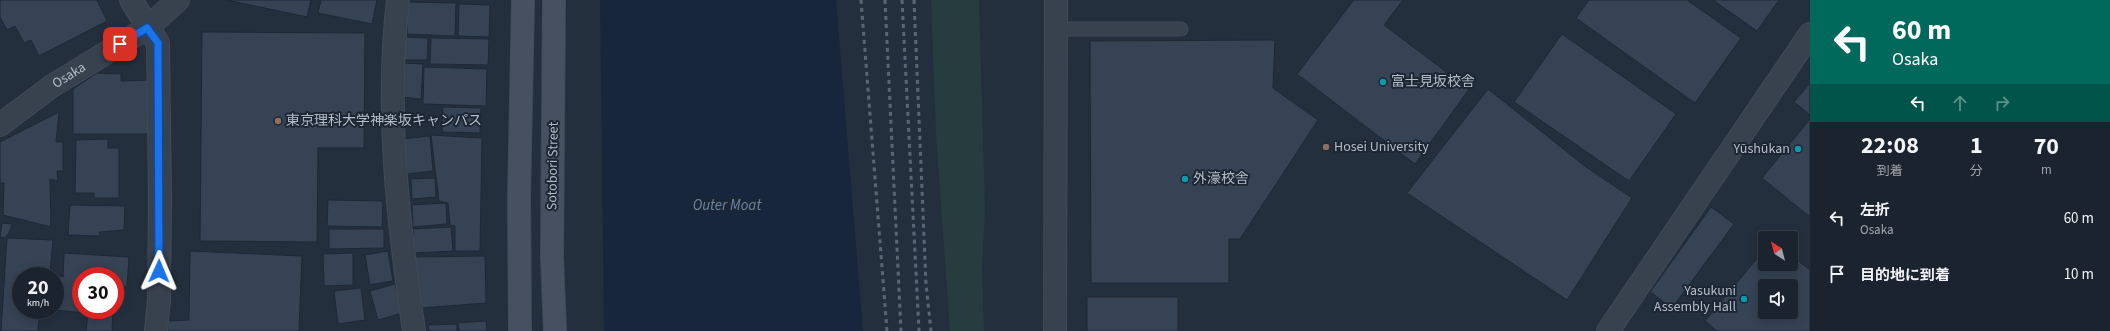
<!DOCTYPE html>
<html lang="ja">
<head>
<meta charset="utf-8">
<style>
  body { margin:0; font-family:"Source Sans 3","Noto Sans JP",sans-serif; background:#282f3a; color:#f1f3f6; height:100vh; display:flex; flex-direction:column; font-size:15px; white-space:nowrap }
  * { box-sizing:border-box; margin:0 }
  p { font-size:13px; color:#a0a4aa }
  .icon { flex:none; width:22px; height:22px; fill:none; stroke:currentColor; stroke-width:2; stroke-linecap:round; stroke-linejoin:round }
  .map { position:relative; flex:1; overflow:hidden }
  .drawer { display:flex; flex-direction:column; background:#1b232e; width:300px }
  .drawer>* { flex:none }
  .banner { background:#00695c; color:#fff; overflow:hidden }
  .needle { width:26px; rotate:324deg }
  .tools { position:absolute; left:1758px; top:231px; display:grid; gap:8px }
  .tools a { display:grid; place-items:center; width:40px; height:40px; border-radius:4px; background:#1b232e; box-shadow:0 2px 10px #0003,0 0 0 1px #39404a; font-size:20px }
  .speed { position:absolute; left:12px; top:267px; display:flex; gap:8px; font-size:20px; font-weight:700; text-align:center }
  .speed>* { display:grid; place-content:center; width:52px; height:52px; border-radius:50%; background:#1b232e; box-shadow:0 2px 10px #0003,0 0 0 1px #39404a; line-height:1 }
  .speed small { font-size:10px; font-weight:400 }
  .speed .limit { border:6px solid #d22; background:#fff; color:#111 }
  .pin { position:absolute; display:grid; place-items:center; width:34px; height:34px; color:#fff; margin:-17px; border-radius:8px; box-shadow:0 2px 6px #0006 }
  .me { position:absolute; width:44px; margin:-22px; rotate:1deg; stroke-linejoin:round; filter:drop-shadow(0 0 3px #0008) }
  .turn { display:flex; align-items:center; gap:14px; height:84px; padding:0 16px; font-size:18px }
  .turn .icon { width:52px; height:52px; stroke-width:2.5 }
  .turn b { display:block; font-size:28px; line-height:34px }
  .lanes { display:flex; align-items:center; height:38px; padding:0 16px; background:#0003; justify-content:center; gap:20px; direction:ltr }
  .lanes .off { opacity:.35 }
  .eta { display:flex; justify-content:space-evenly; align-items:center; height:68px; text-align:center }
  .eta b { font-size:24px; font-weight:700; line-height:28px }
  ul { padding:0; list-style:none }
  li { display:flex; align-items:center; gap:12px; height:56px; padding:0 16px }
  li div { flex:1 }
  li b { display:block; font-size:15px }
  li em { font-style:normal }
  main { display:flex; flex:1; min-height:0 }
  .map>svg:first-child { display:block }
  .green { fill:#263c3f }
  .water { fill:#17263c }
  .building { fill:#364354; stroke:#1f2835; fill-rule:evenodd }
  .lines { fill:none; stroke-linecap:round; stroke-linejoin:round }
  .service-casing { stroke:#414a57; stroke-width:15 }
  .minor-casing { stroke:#414a57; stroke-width:24 }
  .tertiary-casing { stroke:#414a57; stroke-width:24 }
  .secondary-casing { stroke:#414a57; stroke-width:24 }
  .service { stroke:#38414e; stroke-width:13 }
  .minor { stroke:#38414e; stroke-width:22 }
  .tertiary { stroke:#38414e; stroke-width:22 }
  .secondary { stroke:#465061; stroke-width:22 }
  .rail { stroke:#5a6575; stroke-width:3; stroke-dasharray:4 4; stroke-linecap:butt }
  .route-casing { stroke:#114b97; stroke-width:10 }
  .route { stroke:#1a73e8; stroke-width:7 }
  .culture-dot { fill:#0f9aa8; stroke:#1d2633; stroke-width:1.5 }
  .education-dot { fill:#8d6e63; stroke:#1d2633; stroke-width:1.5 }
  .labels { text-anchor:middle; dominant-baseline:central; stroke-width:4; stroke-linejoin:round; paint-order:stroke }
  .street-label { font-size:14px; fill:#b4bcc9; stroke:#1d2633 }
  .poi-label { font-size:14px; fill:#b4bcc9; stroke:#1d2633; text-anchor:start }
  .water-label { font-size:15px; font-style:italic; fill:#6d86a8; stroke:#1d2633 }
</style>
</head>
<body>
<main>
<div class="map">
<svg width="1810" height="331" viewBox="0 0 1810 331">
  <rect width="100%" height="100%" fill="#242f3e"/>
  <!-- green -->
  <path class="green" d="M931 0H979L985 209 982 267 984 331H950L936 134Z"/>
  <!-- water -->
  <path class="water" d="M600 0H836L863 331H604Z"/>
  <!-- building -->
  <path class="building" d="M0 0H97L107 21 39 56 31 40 24 43 15 26 7 30 0 17Z
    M227 0H311L307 17Z
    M321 0H377L372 24 318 13Z
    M1354 0H1403L1384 25 1469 89 1415 164 1297 74Z
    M1589 0H1687L1741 38 1695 103 1576 18Z
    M1713 0H1779L1757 31Z
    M408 2 456 3 455 36 407 34Z
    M459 4 490 5 489 37 458 36Z
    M202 32 365 33 364 148H318L317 242 200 241Z
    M1562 34 1676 114 1629 181 1514 102Z
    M404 37 428 38 427 60H403Z
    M431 38 489 39 488 65 430 64Z
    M1275 40 1273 88 1318 120 1240 239H1229V283H1091L1090 41Z
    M402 63 423 64 421 99 400 97Z
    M424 67 487 69 486 106 423 104Z
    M97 73 121 74V81L151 80 150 134H73V89Z
    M1810 83V115L1794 102Z
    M1488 89 1586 167 1632 198 1567 300 1407 193Z
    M443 107 481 108 480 133 442 132Z
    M59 112 56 142H63V171H57L58 181 50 179 51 227 3 215 4 183H0V142Z
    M1810 119V217L1762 178Z
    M431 135 482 138 480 251H455V226L450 225 448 203 439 201Z
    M430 136 433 171 407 174 403 139Z
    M108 139V148H119V198H94V193H75L76 140Z
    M435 178 436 197 412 199 411 179Z
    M328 200 383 201 382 227 327 226Z
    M446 203 447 224 413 227 412 205Z
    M70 205 125 206 124 230 100 232 99 236 68 235Z
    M1711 207 1734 224 1672 308 1650 292Z
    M2 223 12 224 9 233 4 238 0 237Z
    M451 227 453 251 414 253 413 229Z
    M329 229H384V248L329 249Z
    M7 238 53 240 50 273 63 277 64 253 129 257 127 287 115 286V276H81V310H113L112 331H86L88 313 53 310H55V276H21V310H40L38 331H1Z
    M1765 249V264H1791V255L1810 270V331H1717L1705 321ZM1765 286H1791V312H1765Z
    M190 251 302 256 299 331H168V321L189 320Z
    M388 251 393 281 370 285 365 255Z
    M353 253V285L324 286 323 254Z
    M485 256 486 303 421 308 415 257Z
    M395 284 402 313 378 320 370 291Z
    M361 288 365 320 338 324 334 291Z
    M1087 297H1178V331H1087Z
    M486 321 487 331H459L458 323Z
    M457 324V331H429L428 325Z"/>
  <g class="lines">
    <defs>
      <path id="service" d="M1056 29H1181"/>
      <g id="minor">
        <path d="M131 0 158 43 160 199 159 300 156 331"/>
        <path d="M398 0C385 111 398 221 414 331"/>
        <path id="s1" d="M0 125 52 86 147 28 178 0"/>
        <path d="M1608 331 1810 34"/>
      </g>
      <path id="tertiary" d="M1055 331 1056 0"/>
      <path id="secondary" d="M554 0 552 257 555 331
        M520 331 519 198 523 0"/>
    </defs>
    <!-- service casing -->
    <use href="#service" class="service-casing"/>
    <!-- minor casing -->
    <use href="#minor" class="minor-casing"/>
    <!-- tertiary casing -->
    <use href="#tertiary" class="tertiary-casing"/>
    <!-- secondary casing -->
    <use href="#secondary" class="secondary-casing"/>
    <!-- service -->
    <use href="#service" class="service"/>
    <!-- minor -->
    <use href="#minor" class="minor"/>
    <!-- tertiary -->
    <use href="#tertiary" class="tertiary"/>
    <!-- secondary -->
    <use href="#secondary" class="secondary"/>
    <!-- rail -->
    <path class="rail" d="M861 0 887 331
      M885 0 901 331
      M902 0 919 331
      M914 0 926 284 931 331"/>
  </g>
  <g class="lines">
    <defs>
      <path id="route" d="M120 44 147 28 158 43 159 271"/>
    </defs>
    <!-- route casing -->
    <use href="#route" class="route-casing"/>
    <!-- route -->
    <use href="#route" class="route"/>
  </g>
  <!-- markers -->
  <g class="culture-dot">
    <circle cx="1383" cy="82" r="4"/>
    <circle cx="1798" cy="149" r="4"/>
    <circle cx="1185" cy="179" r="4"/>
    <circle cx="1744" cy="299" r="4"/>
  </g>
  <g class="education-dot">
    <circle cx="278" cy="121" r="4"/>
    <circle cx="1326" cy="147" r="4"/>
  </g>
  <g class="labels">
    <!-- street labels -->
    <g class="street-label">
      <text stroke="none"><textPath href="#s1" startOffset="85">Osaka</textPath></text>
      <text transform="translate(553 166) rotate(-89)">Sotobori Street</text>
    </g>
    <!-- poi labels -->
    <g class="poi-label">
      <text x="1391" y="82">富士見坂校舎</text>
      <text x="286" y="121">東京理科大学神楽坂キャンパス</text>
      <text x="1334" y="147">Hosei University</text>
      <text x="1790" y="149" text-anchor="end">Yūshūkan</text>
      <text x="1193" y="179">外濠校舎</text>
      <text x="1736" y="291" text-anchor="end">Yasukuni<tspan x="1736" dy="16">Assembly Hall</tspan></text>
    </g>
    <!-- water labels -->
    <g class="water-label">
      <text x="727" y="205">Outer Moat</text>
    </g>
  </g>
</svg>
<div class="tools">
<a><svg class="needle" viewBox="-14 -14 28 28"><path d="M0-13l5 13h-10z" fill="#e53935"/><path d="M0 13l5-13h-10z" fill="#a0a4aa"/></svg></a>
<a><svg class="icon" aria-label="sound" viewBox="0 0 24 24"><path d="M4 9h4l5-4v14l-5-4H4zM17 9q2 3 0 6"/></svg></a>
</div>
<div class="speed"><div>20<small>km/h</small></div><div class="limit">30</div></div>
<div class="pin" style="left:120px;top:44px;background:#d93025"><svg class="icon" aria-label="arrive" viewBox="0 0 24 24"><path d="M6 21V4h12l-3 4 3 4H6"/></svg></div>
<svg class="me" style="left:159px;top:271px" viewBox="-20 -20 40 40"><path d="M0-17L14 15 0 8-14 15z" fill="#1a73e8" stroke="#fff" stroke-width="4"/></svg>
</div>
<section class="drawer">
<div class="banner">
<div class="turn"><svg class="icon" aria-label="left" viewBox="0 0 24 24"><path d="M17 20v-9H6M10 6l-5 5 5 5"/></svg><div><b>60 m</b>Osaka</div></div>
<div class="lanes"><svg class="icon" aria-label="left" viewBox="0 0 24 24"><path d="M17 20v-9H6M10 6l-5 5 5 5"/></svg><svg class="icon off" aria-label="ahead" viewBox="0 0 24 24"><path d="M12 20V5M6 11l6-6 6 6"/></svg><svg class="icon off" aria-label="right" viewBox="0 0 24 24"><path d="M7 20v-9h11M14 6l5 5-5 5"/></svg></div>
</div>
<div class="eta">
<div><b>22:08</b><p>到着</p></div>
<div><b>1</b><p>分</p></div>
<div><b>70</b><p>m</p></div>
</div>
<ul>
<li><svg class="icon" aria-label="left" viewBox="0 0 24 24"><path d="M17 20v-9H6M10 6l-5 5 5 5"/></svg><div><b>左折</b><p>Osaka</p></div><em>60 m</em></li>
<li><svg class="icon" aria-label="arrive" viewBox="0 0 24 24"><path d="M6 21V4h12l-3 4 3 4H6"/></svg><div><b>目的地に到着</b></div><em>10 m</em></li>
</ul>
</section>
</main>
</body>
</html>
